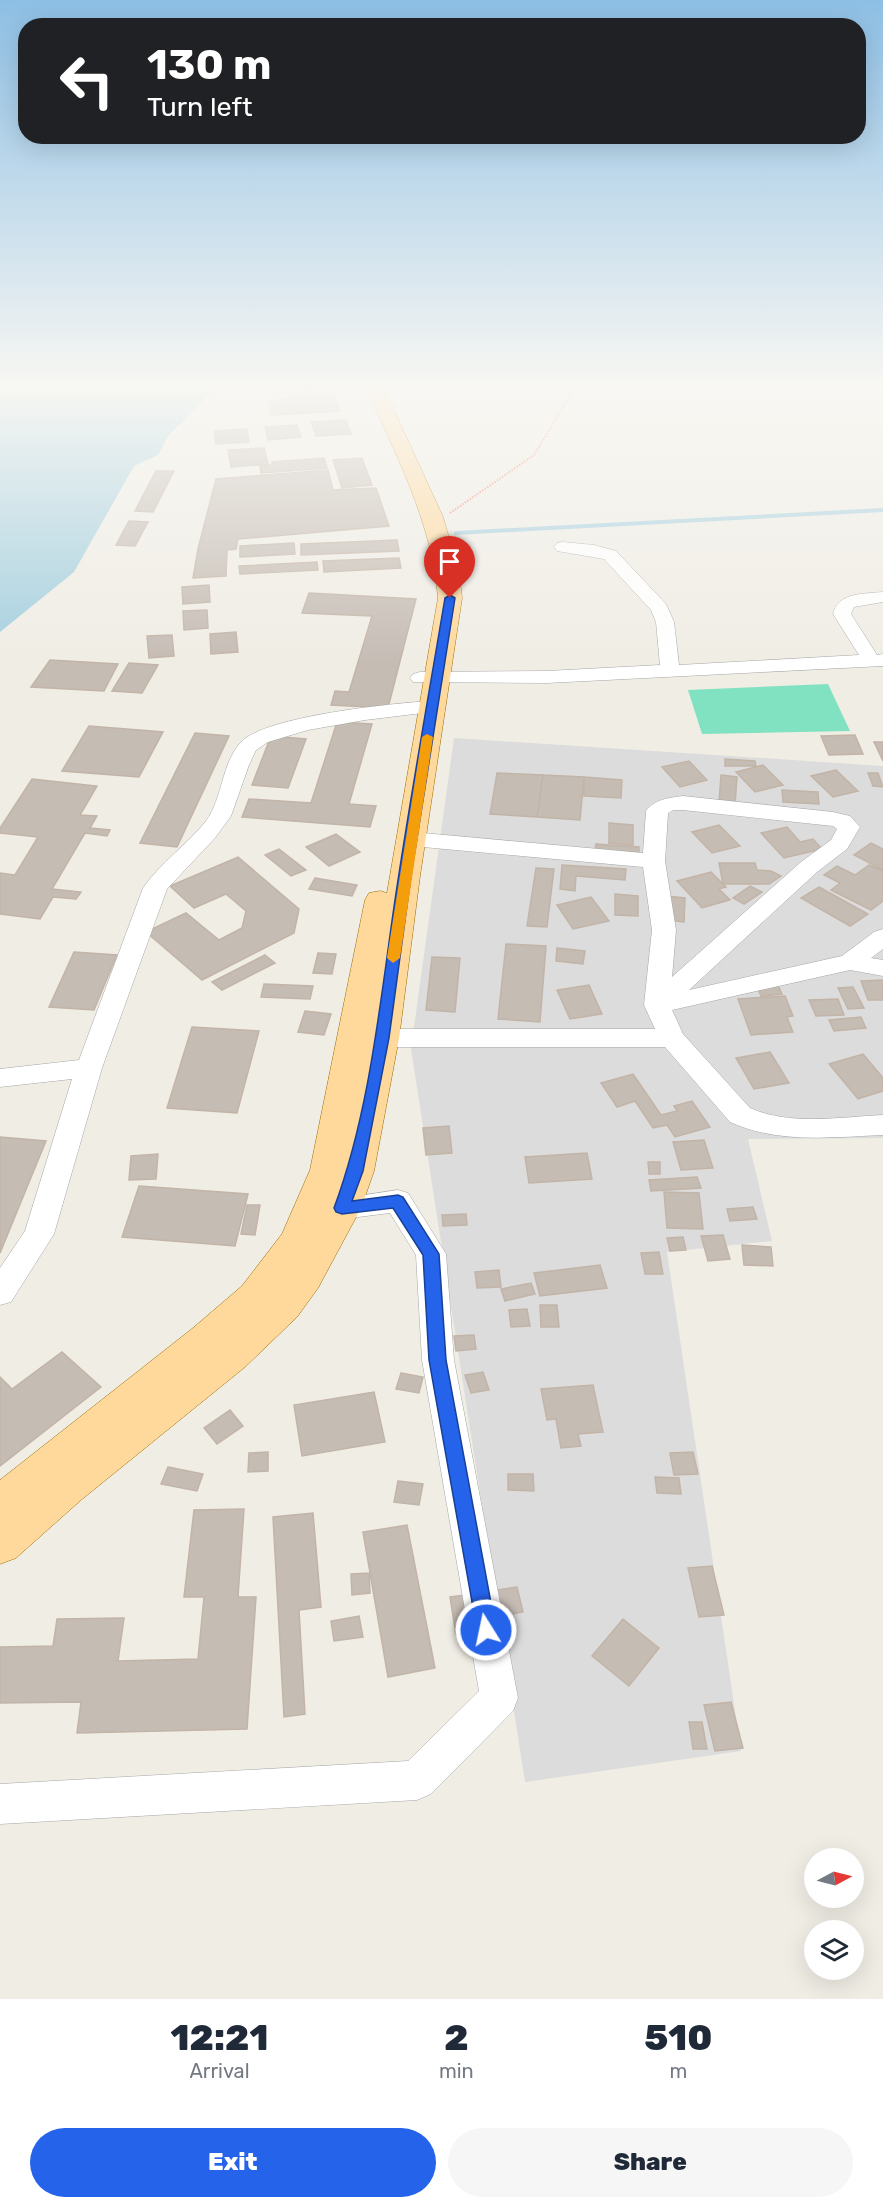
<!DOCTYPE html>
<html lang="en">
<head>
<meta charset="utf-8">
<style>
  body { margin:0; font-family:Rubik,sans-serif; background:#f6f6f7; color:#1f2937; height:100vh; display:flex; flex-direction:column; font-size:22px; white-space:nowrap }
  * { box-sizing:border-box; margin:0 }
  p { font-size:20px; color:#747a83 }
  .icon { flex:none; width:33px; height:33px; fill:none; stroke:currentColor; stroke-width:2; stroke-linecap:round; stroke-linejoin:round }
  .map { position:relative; height:1999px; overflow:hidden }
  .sheet { display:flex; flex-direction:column; background:#fff; flex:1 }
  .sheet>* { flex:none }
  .hud { position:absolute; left:18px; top:18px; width:848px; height:126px; border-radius:24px; box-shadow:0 6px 24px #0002; background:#202124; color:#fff; overflow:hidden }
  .needle { width:39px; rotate:83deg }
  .tools { position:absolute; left:804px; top:1848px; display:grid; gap:12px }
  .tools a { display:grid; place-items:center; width:60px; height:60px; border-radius:50%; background:#fff; box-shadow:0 6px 24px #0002; font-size:30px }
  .pin { position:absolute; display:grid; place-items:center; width:51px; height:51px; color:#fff; margin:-62px -26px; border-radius:50% 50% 50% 0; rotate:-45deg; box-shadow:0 0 6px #0007 }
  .pin .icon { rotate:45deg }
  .me { position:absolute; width:66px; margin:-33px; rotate:350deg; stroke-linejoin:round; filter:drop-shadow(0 0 4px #0008) }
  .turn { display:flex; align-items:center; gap:21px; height:126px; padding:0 30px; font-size:27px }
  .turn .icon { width:78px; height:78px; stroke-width:2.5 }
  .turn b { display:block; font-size:42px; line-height:51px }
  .eta { display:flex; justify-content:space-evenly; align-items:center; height:102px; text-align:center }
  .eta b { font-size:36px; font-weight:800; line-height:42px }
  .cta { display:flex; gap:12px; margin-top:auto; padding:12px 30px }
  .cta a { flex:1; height:69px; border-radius:36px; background:#2563eb; color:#fff; font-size:24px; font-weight:800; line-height:69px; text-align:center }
  .cta a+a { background:#f6f6f7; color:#1f2937 }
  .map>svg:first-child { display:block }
  .residential { fill:#dddcdc }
  .pitch { fill:#80e2c0 }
  .water { fill:#a4cfdf }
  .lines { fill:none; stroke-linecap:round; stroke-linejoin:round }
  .stream { stroke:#a4cfdf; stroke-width:4 }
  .building { fill:#c5bcb4; stroke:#c2b4a7; stroke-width:1.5 }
  .minor-casing { stroke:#a6a6a6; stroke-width:1 }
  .major-casing { stroke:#9a6d00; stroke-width:1 }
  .path { stroke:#fe7d68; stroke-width:2; stroke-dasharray:1.5 1.5; stroke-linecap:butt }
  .minor { fill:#fff; fill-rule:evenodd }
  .major { fill:#ffd89b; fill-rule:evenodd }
  .route { fill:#2563eb; stroke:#184099; stroke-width:1.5 }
  .slow { fill:#f59e0b }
</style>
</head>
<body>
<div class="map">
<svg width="883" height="1999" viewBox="0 0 883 1999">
  <rect width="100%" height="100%" fill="#f0ede5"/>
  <!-- residential -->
  <path class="residential" d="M454 738 883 766V1138L748 1139 772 1241 667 1252 741 1751 525 1782 411 1049Z"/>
  <!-- pitch -->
  <path class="pitch" d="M828 684 850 731 702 734 688 690Z"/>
  <!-- water -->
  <path class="water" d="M0 384H220L169 435 158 455 134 466 74 572 0 632Z"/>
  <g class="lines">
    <!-- stream -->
    <path class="stream" d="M456 533 883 510"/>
  </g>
  <!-- building -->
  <path class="building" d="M289 384H325L328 389 301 391 300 386 290 387Z
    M333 392 340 411 272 415 268 401 291 399 290 395Z
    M346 420 351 434 316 436 311 422Z
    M297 425 301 437 268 440 265 427Z
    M247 429 249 442 216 444 214 431Z
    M264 448 268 464 231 467 228 450Z
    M324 458 327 468 261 473 260 466 272 465V462Z
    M362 458 372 485 342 488 333 460Z
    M328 470 333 490 376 488 389 526 238 539 236 549 227 550 226 576 193 578 198 549 216 479Z
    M156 471H174L153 512 135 511Z
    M129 521 148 522 135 546 116 545Z
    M397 540 399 551 301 555V544Z
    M294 543 295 554 240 557V546Z
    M399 558 401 568 324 572 323 561Z
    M317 562 318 570 240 574 239 566Z
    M209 585 210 602 183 604 182 587Z
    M309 593 416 599 388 708 331 705 335 691 349 692 372 616 302 613Z
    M207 610 208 628 184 630 183 611Z
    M236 632 238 652 211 654 210 634Z
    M172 635 174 656 149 658 147 636Z
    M50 660 118 664 104 691 31 687Z
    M129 663 158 665 142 693 112 691Z
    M337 722 372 724 349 804 376 806 370 827 242 817 249 799 311 803Z
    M89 726 163 732 139 777 62 771Z
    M195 733 229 736 177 847 140 843Z
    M855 735 863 754 829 755 821 736Z
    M271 736 306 739 288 788 252 785Z
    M874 742H883V761Z
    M725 759 755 761 756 766H725Z
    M689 761 707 780 680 787 662 767Z
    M763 765 783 785 755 792 736 772Z
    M836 770 858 791 833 797 811 776Z
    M497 773 543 775 537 817 490 814Z
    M868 773H878L883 787 873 786Z
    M543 775 584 777 580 820 537 817Z
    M721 775 737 777 735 805 719 803Z
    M584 777 622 780 621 798 584 796Z
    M32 779 97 786 80 815 97 816 90 828 110 830 107 836 85 833 52 889 81 892 76 899 53 897 40 919 0 914V873L15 875 38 837 0 833V828Z
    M782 790 818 792 819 804 783 802Z
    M609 823 633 825V845L609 843Z
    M719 825 740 846 712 853 692 832Z
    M787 827 800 842 813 839 822 849 784 858 761 833Z
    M336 834 360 852 329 866 306 847Z
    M871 843 883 849V870L854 855Z
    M596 844 639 847V857L594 853Z
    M279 849 306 870 291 876 265 855Z
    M238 857 299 909 294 933 202 980 146 932 186 913 219 940 242 928 246 911 226 894 194 908 170 886Z
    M719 863H755L757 870 771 871 781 876 769 884H723Z
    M562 865 626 869 625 880 576 876 575 891 560 889Z
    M869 865 883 871V901L871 910 831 890 840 883 824 875 837 866 855 875Z
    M536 868 554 869 547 927 527 926Z
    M711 872 726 887 719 889 730 900 702 908 677 881Z
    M315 878 357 885 352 896 309 889Z
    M750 886 762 892 744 904 733 898Z
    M819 887 868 914 850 926 801 898Z
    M615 894 638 896V916L615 915Z
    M667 896 685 898 684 922 666 920Z
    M591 897 609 921 573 929 557 905Z
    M506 944 546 946 540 1022 498 1019Z
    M557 948 585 951 583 964 556 961Z
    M74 952 117 955 94 1010 49 1007Z
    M318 953 336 954 332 974 313 973Z
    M265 955 275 963 222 990 212 982Z
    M432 957 460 958 455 1012 426 1010Z
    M883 980V1000H868L861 981Z
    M777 983 782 994 761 996 756 985Z
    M264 984 313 986 310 999 261 997Z
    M589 985 602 1014 570 1019 557 990Z
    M853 987 864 1008 848 1009 838 988Z
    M785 996 793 1016 787 1017 793 1032 751 1035 738 999Z
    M838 999 844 1015 816 1016 809 1000Z
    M305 1011 331 1014 324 1035 298 1032Z
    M861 1017 866 1028 834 1031 829 1020Z
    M192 1027 259 1031 237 1113 167 1108Z
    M770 1052 789 1083 754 1089 736 1058Z
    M863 1054 883 1078V1091L858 1099 829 1064Z
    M633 1074 661 1115 677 1111 674 1106 692 1101 710 1127 675 1137 667 1125 653 1128 635 1101 617 1107 601 1083Z
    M449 1126 452 1153 426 1155 423 1128Z
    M0 1137 46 1141 0 1253Z
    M704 1140 713 1168 681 1170 673 1142Z
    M587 1153 592 1179 529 1183 525 1157Z
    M158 1154 156 1179 129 1180 131 1156Z
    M648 1162H660V1174H649Z
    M697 1177 701 1188 651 1191 649 1180Z
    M139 1186 248 1194 235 1246 122 1237Z
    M664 1192 699 1193 703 1229 667 1228Z
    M247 1205H260L255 1235 241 1234Z
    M753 1207 757 1219 730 1221 727 1209Z
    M466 1214 467 1225 443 1226 442 1215Z
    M723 1235 730 1259 708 1261 701 1236Z
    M683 1237 686 1250 670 1251 667 1238Z
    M742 1245 771 1247 773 1266 744 1265Z
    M659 1252 663 1274H645L641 1253Z
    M600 1265 607 1288 540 1296 534 1273Z
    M499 1270 501 1287 477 1288 475 1272Z
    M531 1283 535 1294 505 1301 501 1289Z
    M540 1305H557L559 1327H541Z
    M527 1309 530 1326 511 1327 509 1310Z
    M474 1335 476 1349 456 1351 454 1336Z
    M62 1352 101 1387 0 1466V1377L12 1389Z
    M483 1372 489 1390 471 1393 465 1375Z
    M401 1373 423 1377 419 1393 396 1389Z
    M593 1385 603 1432 578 1434 581 1446 561 1448 556 1419 547 1420 541 1389Z
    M374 1392 385 1442 302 1456 294 1405Z
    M230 1410 243 1426 217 1444 204 1428Z
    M268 1452V1471L248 1472 249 1453Z
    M693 1452 698 1474 674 1475 670 1453Z
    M168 1467 203 1474 197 1491 161 1484Z
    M508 1474H533L534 1491 508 1490Z
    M655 1477 679 1478 681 1494 657 1493Z
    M398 1481 423 1484 419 1505 394 1502Z
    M244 1509 238 1597H256L247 1729 77 1733 81 1702 0 1703V1647L53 1646 57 1619 124 1618 118 1661 198 1659 204 1597H184L194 1510Z
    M313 1513 321 1607 299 1610 305 1714 284 1717 273 1517Z
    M407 1525 435 1668 388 1677 363 1532Z
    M712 1566 724 1615 699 1617 688 1568Z
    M369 1573 370 1593 352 1595 351 1574Z
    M517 1587 523 1612 496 1617 490 1591Z
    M465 1595 471 1633 456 1635 450 1597Z
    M359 1616 363 1637 334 1641 331 1621Z
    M623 1619 659 1648 629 1686 592 1656Z
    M731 1702 743 1748 715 1751 704 1705Z
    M689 1722H702L707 1749H693Z"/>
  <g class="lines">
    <defs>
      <path id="minor" d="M563 542 594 545 616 551 666 604 674 622 679 665 859 655 833 614C838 592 864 594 883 592V602L854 607 851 614 877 655 883 654V666L547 683 413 682 410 678 413 674 420 672 547 671 660 665 656 622 651 610 604 559 557 551 554 547 557 543Z
        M432 701 439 703 442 707 439 711 365 720 308 730 268 742 256 750 249 765 231 816 215 838 167 889 102 1068 54 1234 11 1302 0 1305V1268L25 1231 72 1079 0 1087V1069L79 1060 143 888C161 862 187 845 206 821 223 798 221 764 241 742 266 716 394 703 432 701Z
        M683 796 833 812 850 816 860 827 847 849 817 872 689 990 842 956 874 932 883 929V949L871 958 883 960V976L850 970 672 1010 683 1034 750 1108C790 1126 840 1117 883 1115V1135C831 1137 779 1144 730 1122L665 1047H382L373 1044 369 1038 373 1032 382 1029H655L644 1005 652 930 643 867 412 846 404 844 401 839 404 834 412 832 643 853 646 811C655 799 669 798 683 796ZM673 810H683L833 826 837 829 831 840 801 862 672 977 676 930 665 861 668 813Z
        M398 1190 408 1193 446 1254 454 1360 518 1698 513 1711 431 1794 417 1800 0 1824V1784L408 1761 479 1691 422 1360 416 1255 390 1213 342 1219 332 1216 327 1208 332 1200Z"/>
      <path id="major" d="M364 384H382L443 517 459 572 462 598 420 876 399 1038 374 1171 361 1208 318 1288 297 1317 245 1367 81 1500 16 1558 0 1564V1480L193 1328 242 1286 282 1234 310 1170 365 900 369 893 380 891 387 893 438 598C432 521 395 453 364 384Z"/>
    </defs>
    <!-- minor casing -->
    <use href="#minor" class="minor-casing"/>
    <!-- major casing -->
    <use href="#major" class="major-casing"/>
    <!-- path -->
    <path class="path" d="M450 513 534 455 577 384"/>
    <!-- minor -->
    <use href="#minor" class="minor"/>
    <!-- major -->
    <use href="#major" class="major"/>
  </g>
  <!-- sky -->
  <linearGradient id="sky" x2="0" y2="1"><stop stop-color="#8dbfe4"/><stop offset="0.58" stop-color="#f8f7f3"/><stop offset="1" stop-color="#f8f7f3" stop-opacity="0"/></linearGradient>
  <rect width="883" height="664" fill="url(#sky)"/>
  <!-- route -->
  <path class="route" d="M450 595 455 598 411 876 389 1038 363 1171 352 1201 398 1195 403 1197 439 1254 446 1360 496 1630 493 1637 486 1640 479 1637 477 1630 429 1360 423 1255 393 1208 342 1214 336 1212 334 1208C370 1111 380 1002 395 900 410 799 428 699 445 598Z"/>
  <!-- slow -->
  <path class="slow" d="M427 734 433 737 400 958 393 963 387 958 422 737Z"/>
</svg>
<div class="tools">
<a><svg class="needle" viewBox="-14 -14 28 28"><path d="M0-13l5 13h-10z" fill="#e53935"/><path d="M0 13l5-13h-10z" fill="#747a83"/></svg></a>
<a><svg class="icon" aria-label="layers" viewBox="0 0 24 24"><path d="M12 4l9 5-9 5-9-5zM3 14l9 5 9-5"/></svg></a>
</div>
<div class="pin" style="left:450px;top:598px;background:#d93025"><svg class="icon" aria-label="arrive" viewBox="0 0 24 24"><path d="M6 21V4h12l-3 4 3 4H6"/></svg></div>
<svg class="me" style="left:486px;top:1630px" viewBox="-20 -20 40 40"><circle r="17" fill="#2563eb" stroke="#fff" stroke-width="3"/><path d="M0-11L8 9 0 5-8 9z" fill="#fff"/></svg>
<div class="hud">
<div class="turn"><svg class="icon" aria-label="left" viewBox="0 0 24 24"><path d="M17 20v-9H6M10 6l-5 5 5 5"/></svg><div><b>130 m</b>Turn left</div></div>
</div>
</div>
<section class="sheet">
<div class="eta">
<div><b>12:21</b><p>Arrival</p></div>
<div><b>2</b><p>min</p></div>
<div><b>510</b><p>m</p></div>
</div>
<div class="cta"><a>Exit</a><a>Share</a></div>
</section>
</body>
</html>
